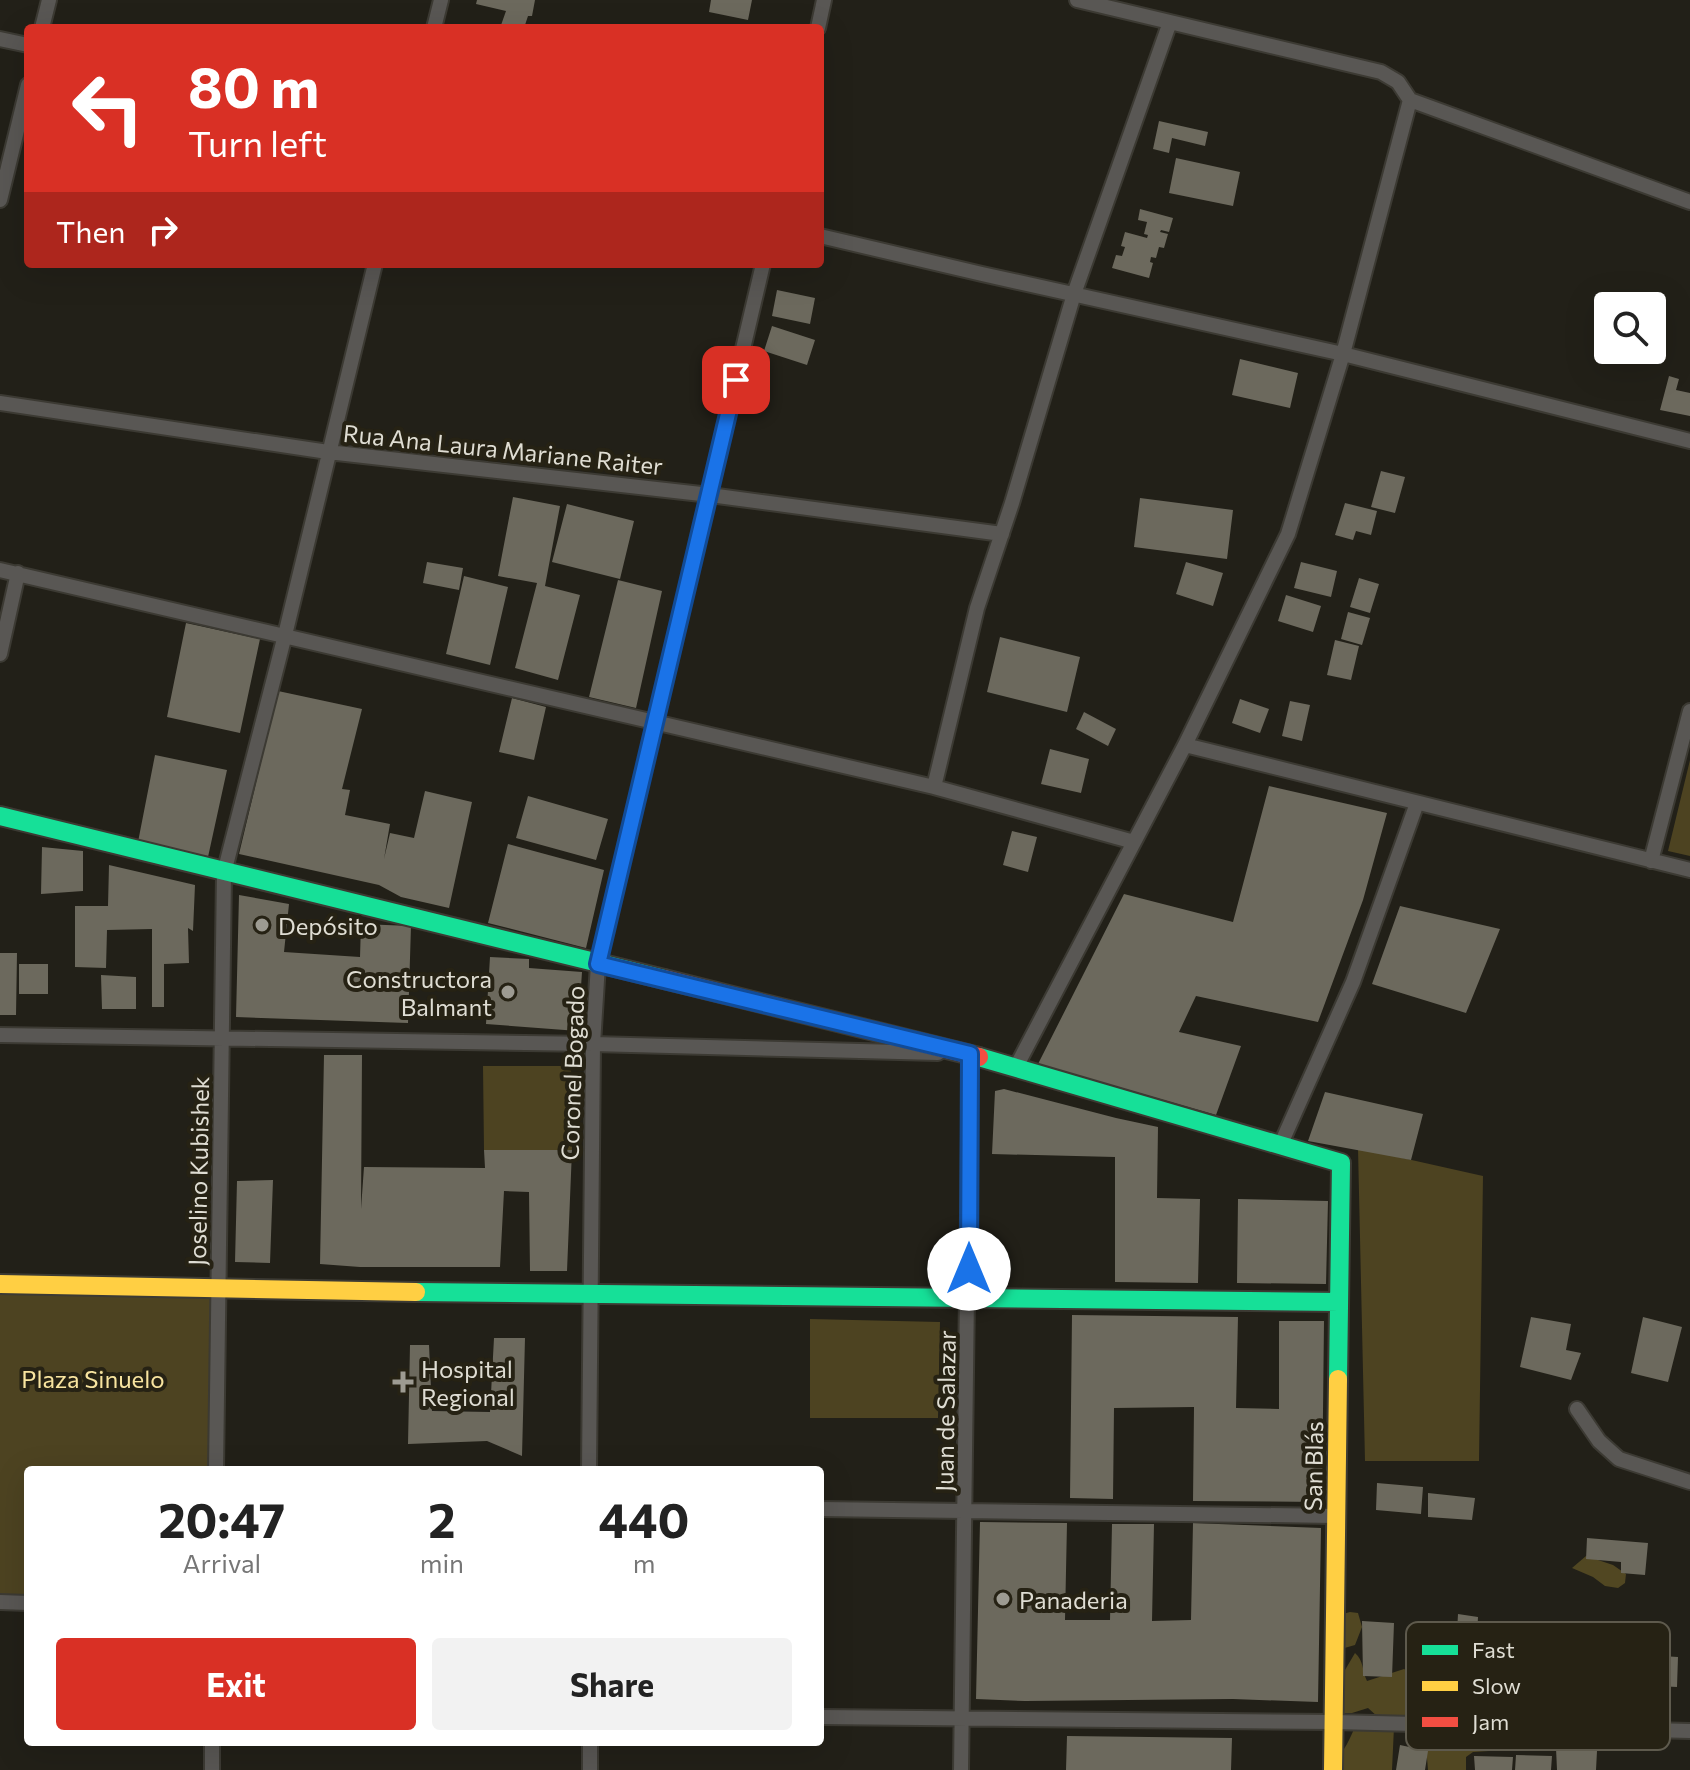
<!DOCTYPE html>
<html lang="en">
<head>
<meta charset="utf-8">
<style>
  body { margin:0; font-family:Commissioner,sans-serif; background:#f2f2f2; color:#222; height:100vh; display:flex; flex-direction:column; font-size:30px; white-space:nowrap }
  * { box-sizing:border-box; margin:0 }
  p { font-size:26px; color:#767676 }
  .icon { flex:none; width:44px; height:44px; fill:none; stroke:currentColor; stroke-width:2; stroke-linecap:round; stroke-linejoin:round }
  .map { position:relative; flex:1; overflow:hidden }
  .details { position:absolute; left:24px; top:1466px; width:800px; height:280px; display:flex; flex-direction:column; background:#fff; border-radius:8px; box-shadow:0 8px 32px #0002 }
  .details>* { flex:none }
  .top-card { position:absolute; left:24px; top:24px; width:800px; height:244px; border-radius:8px; box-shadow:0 8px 32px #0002; background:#d93025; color:#fff; overflow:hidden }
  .buttons { position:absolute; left:1594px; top:292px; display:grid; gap:16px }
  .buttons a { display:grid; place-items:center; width:72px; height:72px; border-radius:8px; background:#fff; box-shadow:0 8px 32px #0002; font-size:40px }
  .pin { position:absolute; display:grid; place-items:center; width:68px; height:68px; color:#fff; margin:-34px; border-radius:16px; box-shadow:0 4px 12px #0006 }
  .me { position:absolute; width:88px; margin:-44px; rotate:0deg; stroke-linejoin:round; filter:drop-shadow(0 0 6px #0008) }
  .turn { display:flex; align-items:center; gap:28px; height:168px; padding:0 32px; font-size:36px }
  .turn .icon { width:104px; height:104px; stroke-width:2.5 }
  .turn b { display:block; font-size:56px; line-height:68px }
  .then { display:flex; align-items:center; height:76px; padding:0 32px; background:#0003; gap:16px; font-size:30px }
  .eta { display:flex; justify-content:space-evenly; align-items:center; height:136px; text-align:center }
  .eta b { font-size:48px; font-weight:700; line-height:56px }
  .action { display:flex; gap:16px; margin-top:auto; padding:16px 32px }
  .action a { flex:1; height:92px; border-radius:8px; background:#d93025; color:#fff; font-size:32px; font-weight:700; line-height:92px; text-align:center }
  .action a+a { background:#f2f2f2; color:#222 }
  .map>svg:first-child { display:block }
  .green { fill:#4d4321 }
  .forest { fill:#514722 }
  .building { fill:#6c695d }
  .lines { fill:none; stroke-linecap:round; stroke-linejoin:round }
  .street-casing { stroke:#3c3a33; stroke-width:18 }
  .fast-casing { stroke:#3c3a33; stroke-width:22 }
  .slow-casing { stroke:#3c3a33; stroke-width:22 }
  .jam-casing { stroke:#3c3a33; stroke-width:22 }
  .street { stroke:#595754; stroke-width:14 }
  .fast { stroke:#16e098; stroke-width:18 }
  .slow { stroke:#ffcf43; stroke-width:18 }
  .jam { stroke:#f24e42; stroke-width:18 }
  .route-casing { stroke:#114b97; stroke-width:20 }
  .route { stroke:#1a73e8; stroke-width:14 }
  .poi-dot { fill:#9d9b92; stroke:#262214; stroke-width:3 }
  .labels { text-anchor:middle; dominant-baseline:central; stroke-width:8; stroke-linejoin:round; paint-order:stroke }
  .street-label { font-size:24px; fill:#dfddd3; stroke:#262214 }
  .poi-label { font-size:24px; fill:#dfddd3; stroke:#262214; text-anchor:start }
  .park-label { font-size:24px; fill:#f8e49f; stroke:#262214 }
  .key { fill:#262214; stroke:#5e5a4d; stroke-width:2 }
  .key-label { font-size:22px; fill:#dfddd3 }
</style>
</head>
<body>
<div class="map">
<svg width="1690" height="1770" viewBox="0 0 1690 1770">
  <rect width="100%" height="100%" fill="#222018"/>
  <!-- green -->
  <path class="green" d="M1690 760V856L1668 851Z
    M483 1066H571L572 1150H484Z
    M1358 1148 1483 1176 1479 1461H1365Z
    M0 1284 218 1288 216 1470H28V1603L0 1602Z
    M810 1319 940 1322 938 1418H810Z"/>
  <!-- forest -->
  <path class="forest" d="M1586 1556 1613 1565 1626 1574 1625 1583 1618 1588 1605 1586 1593 1577 1572 1568Z
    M1350 1612 1358 1613 1362 1627 1355 1645 1341 1649 1339 1615Z
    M1355 1653C1364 1661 1362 1671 1367 1681L1404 1669 1418 1677C1423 1692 1426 1708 1416 1721L1378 1717 1368 1708 1352 1713H1341L1336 1700 1345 1670Z
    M1480 1689 1494 1706 1487 1721 1472 1736 1493 1735 1506 1738 1510 1746 1505 1750 1473 1752 1466 1757V1770H1428L1427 1758 1419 1749 1418 1741C1434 1732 1448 1730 1466 1735L1449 1728 1442 1713 1441 1700 1452 1690 1465 1691Z
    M1394 1727 1392 1770H1330C1340 1754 1346 1749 1354 1729Z"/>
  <!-- building -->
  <path class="building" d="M477 0H535L532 16H528L524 28H500L506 11 476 4Z
    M711 0H752L748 20 709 12Z
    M1159 121 1208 132 1205 146 1172 138 1169 153 1153 149Z
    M1176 158 1240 172 1233 206 1169 193Z
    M1140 209 1173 218 1169 232 1161 230 1160 232 1168 234 1164 248 1159 247 1156 258 1151 257 1150 262 1153 263 1149 278 1112 268 1116 255 1122 256 1125 247 1121 246 1125 232 1147 238 1148 235 1144 234 1147 222 1138 220Z
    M777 290 815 298 810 324 772 316Z
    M772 326 815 340 807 365 764 351Z
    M1240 359 1298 373 1290 408 1232 395Z
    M1669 376 1679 379 1676 390 1690 393V416L1660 410Z
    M1381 471 1405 477 1395 513 1371 507Z
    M513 497 560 506 545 586 580 595 558 680 515 668 537 583 498 576Z
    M1140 498 1233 510 1227 559 1134 547Z
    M1345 503 1377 511 1371 535 1356 531 1353 540 1335 535Z
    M567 504 634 521 620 579 552 562Z
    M427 562 463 568 459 590 423 583Z
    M1186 562 1223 573 1213 606 1176 594Z
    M1301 562 1337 571 1331 597 1294 588Z
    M464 576 508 587 490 665 446 654Z
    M1359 578 1379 584 1370 613 1350 607Z
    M618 580 662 591 636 708 589 697Z
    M1286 595 1321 606 1313 632 1278 621Z
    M1348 612 1370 618 1362 645 1341 639Z
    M186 623 260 639 240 733 167 717Z
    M1000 637 1080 657 1067 712 987 692Z
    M1335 640 1359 646 1351 680 1327 675Z
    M278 691 362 709 342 789 350 790 345 815 390 824 384 859 390 833 414 838 425 791 472 802 449 908 401 897 379 885 239 854Z
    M512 698 546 707 534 760 499 752Z
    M1240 699 1269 709 1260 733 1232 723Z
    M1290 701 1310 705 1302 741 1282 736Z
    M1084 712 1116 729 1108 746 1076 729Z
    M1050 749 1089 759 1081 793 1041 784Z
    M155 755 227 770 208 857 138 842Z
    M1269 786 1387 813 1363 900 1318 1022 1196 996 1179 1032 1241 1046 1216 1115 1038 1064 1124 894 1233 922Z
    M528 796 608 819 596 860 516 838Z
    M1012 831 1037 837 1028 872 1003 865Z
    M508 844 604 870 586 948 488 923Z
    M42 847 83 851V891L41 894Z
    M109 865 195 885 193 931 188 928 189 963 164 964V1007H152V929L107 930 106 968 75 967V906H108Z
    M239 895 289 904 284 952 360 957 361 924 411 926 408 1023 236 1017Z
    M1400 906 1500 929 1466 1013 1372 984Z
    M0 953H17L16 1015H0Z
    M490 957 529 959V968L582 972 578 1031 486 1024Z
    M19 964H48V994H19Z
    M101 975 136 977V1009H102Z
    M324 1055H362L361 1209 364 1167 485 1168 484 1150H572L567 1271H530L529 1192 504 1191 500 1267H360L320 1264Z
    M1004 1089 1116 1118 1158 1127 1157 1198 1200 1199 1198 1283 1115 1282V1157L992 1154 995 1091Z
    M1325 1092 1423 1114 1411 1160 1308 1141Z
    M273 1180 270 1263 235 1262 237 1181Z
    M1238 1199 1328 1201 1326 1284 1237 1283Z
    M1072 1315 1238 1317 1236 1408 1279 1409V1321H1324L1322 1502 1193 1501 1194 1407 1114 1408 1113 1499 1070 1498Z
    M1531 1317 1571 1324 1566 1350 1581 1353 1571 1380 1520 1367Z
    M1643 1317 1682 1327 1668 1382 1631 1373Z
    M494 1338H525L522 1456 487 1441 408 1444 410 1345H429L432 1411 490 1412Z
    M1377 1483 1423 1487 1421 1514 1376 1510Z
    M1428 1493 1475 1498 1472 1520 1428 1517Z
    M980 1522 1067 1523 1065 1620H1110L1112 1524H1154L1152 1621 1191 1620 1193 1523 1321 1528 1318 1702 1233 1699 1025 1701 976 1699Z
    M1587 1538 1648 1543 1645 1575 1621 1573V1562L1586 1559Z
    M1458 1614 1478 1617 1474 1689 1452 1690 1443 1697 1432 1696 1435 1630 1457 1632Z
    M1362 1621 1394 1623 1392 1677 1363 1676Z
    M1609 1640 1646 1646V1655L1678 1657 1677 1687 1657 1686 1655 1696 1623 1695V1676H1632L1631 1660 1613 1659Z
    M1067 1736 1232 1738 1231 1770H1066Z
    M1400 1745 1428 1751 1425 1770H1396Z
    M1556 1748 1597 1751 1596 1770H1557Z
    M1516 1755 1552 1756 1551 1770H1515Z
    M1474 1756 1513 1757 1512 1770H1475Z"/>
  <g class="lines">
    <defs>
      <path id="street" d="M1077 0 1381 72 1398 82 1410 100 1690 202
        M42 28 49 0
        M434 28 441 0
        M818 28 824 0
        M0 39 28 45
        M0 200 28 85
        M820 236 982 274 1343 354 1690 441
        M0 403 328 452 710 495 1002 534
        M0 570 934 787 1134 842
        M0 654 18 573
        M1185 745 1690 870
        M934 787 977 608 1012 503 1074 294 1170 22
        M1651 861 1690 711
        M0 1035 593 1044 938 1053
        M1015 1069 1185 745 1288 534 1343 354 1410 100
        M1280 1146 1353 982 1417 803
        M1577 1409 1599 1441 1619 1459 1690 1482
        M216 1470 224 873 285 635 375 264
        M589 1470 593 1044 598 964 763 264
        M820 1509 1336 1516
        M0 1602 28 1603
        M820 1717 1334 1722 1690 1731
        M212 1770V1742
        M590 1770V1742
        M961 1770 970 1054 962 1053"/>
      <path id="fast" d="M0 816 664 979
        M979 1057 1341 1163 1338 1379
        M416 1292 1339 1302"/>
      <path id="slow" d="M0 1284 416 1292
        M1333 1770 1338 1379"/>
      <path id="jam" d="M664 979 979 1057"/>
    </defs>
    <!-- street casing -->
    <use href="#street" class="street-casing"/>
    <!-- fast casing -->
    <use href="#fast" class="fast-casing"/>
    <!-- slow casing -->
    <use href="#slow" class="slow-casing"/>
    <!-- jam casing -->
    <use href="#jam" class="jam-casing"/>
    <!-- street -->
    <use href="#street" class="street"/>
    <!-- fast -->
    <use href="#fast" class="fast"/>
    <!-- slow -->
    <use href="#slow" class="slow"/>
    <!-- jam -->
    <use href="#jam" class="jam"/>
  </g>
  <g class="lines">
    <defs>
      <path id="route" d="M736 380 598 964 970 1054 969 1269"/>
    </defs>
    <!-- route casing -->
    <use href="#route" class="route-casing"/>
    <!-- route -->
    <use href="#route" class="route"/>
  </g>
  <!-- markers -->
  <g class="poi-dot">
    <circle cx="262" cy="925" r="8"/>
    <circle cx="508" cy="992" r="8"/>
    <path d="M399 1370h8v8h8v8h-8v8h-8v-8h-8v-8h8z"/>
    <circle cx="1003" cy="1599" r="8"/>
  </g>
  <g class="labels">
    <!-- street labels -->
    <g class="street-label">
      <text transform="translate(503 449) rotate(6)">Rua Ana Laura Mariane Raiter</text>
      <text transform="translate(572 1073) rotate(-88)">Coronel Bogado</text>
      <text transform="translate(198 1171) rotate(-89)">Joselino Kubishek</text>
      <text transform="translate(945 1411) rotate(-89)">Juan de Salazar</text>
      <text transform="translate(1313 1466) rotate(-89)">San Blás</text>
    </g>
    <!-- poi labels -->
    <g class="poi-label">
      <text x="278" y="925">Depósito</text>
      <text x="492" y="978" text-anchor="end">Constructora<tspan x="492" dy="28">Balmant</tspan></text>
      <text x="421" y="1368">Hospital<tspan x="421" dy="28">Regional</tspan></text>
      <text x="1019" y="1599">Panaderia</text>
    </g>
    <!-- park labels -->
    <g class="park-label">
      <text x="93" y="1378">Plaza Sinuelo</text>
    </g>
  </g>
  <!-- legend -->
  <rect x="1406" y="1622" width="264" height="128" rx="12" class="key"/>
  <rect x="1422" y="1645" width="36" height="10" fill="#16e098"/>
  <rect x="1422" y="1681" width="36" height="10" fill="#ffcf43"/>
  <rect x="1422" y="1717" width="36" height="10" fill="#f24e42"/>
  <g class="key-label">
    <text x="1472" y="1658">Fast</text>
    <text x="1472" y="1694">Slow</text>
    <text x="1472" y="1730">Jam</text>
  </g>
</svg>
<div class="buttons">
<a><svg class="icon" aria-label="search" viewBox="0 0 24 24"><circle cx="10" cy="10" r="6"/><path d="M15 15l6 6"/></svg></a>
</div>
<div class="pin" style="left:736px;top:380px;background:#d93025"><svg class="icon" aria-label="arrive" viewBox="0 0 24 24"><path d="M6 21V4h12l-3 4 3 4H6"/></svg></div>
<svg class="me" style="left:969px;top:1269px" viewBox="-20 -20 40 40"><circle r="19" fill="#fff"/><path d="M0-13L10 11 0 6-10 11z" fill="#1a73e8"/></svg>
<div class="top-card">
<div class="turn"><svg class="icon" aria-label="left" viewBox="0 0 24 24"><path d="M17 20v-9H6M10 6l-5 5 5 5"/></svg><div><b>80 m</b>Turn left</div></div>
<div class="then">Then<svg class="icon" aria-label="right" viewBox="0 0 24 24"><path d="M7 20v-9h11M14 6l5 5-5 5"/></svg></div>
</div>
<section class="details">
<div class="eta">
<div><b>20:47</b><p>Arrival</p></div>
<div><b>2</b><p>min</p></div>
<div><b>440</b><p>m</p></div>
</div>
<div class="action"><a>Exit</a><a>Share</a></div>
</section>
</div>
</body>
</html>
